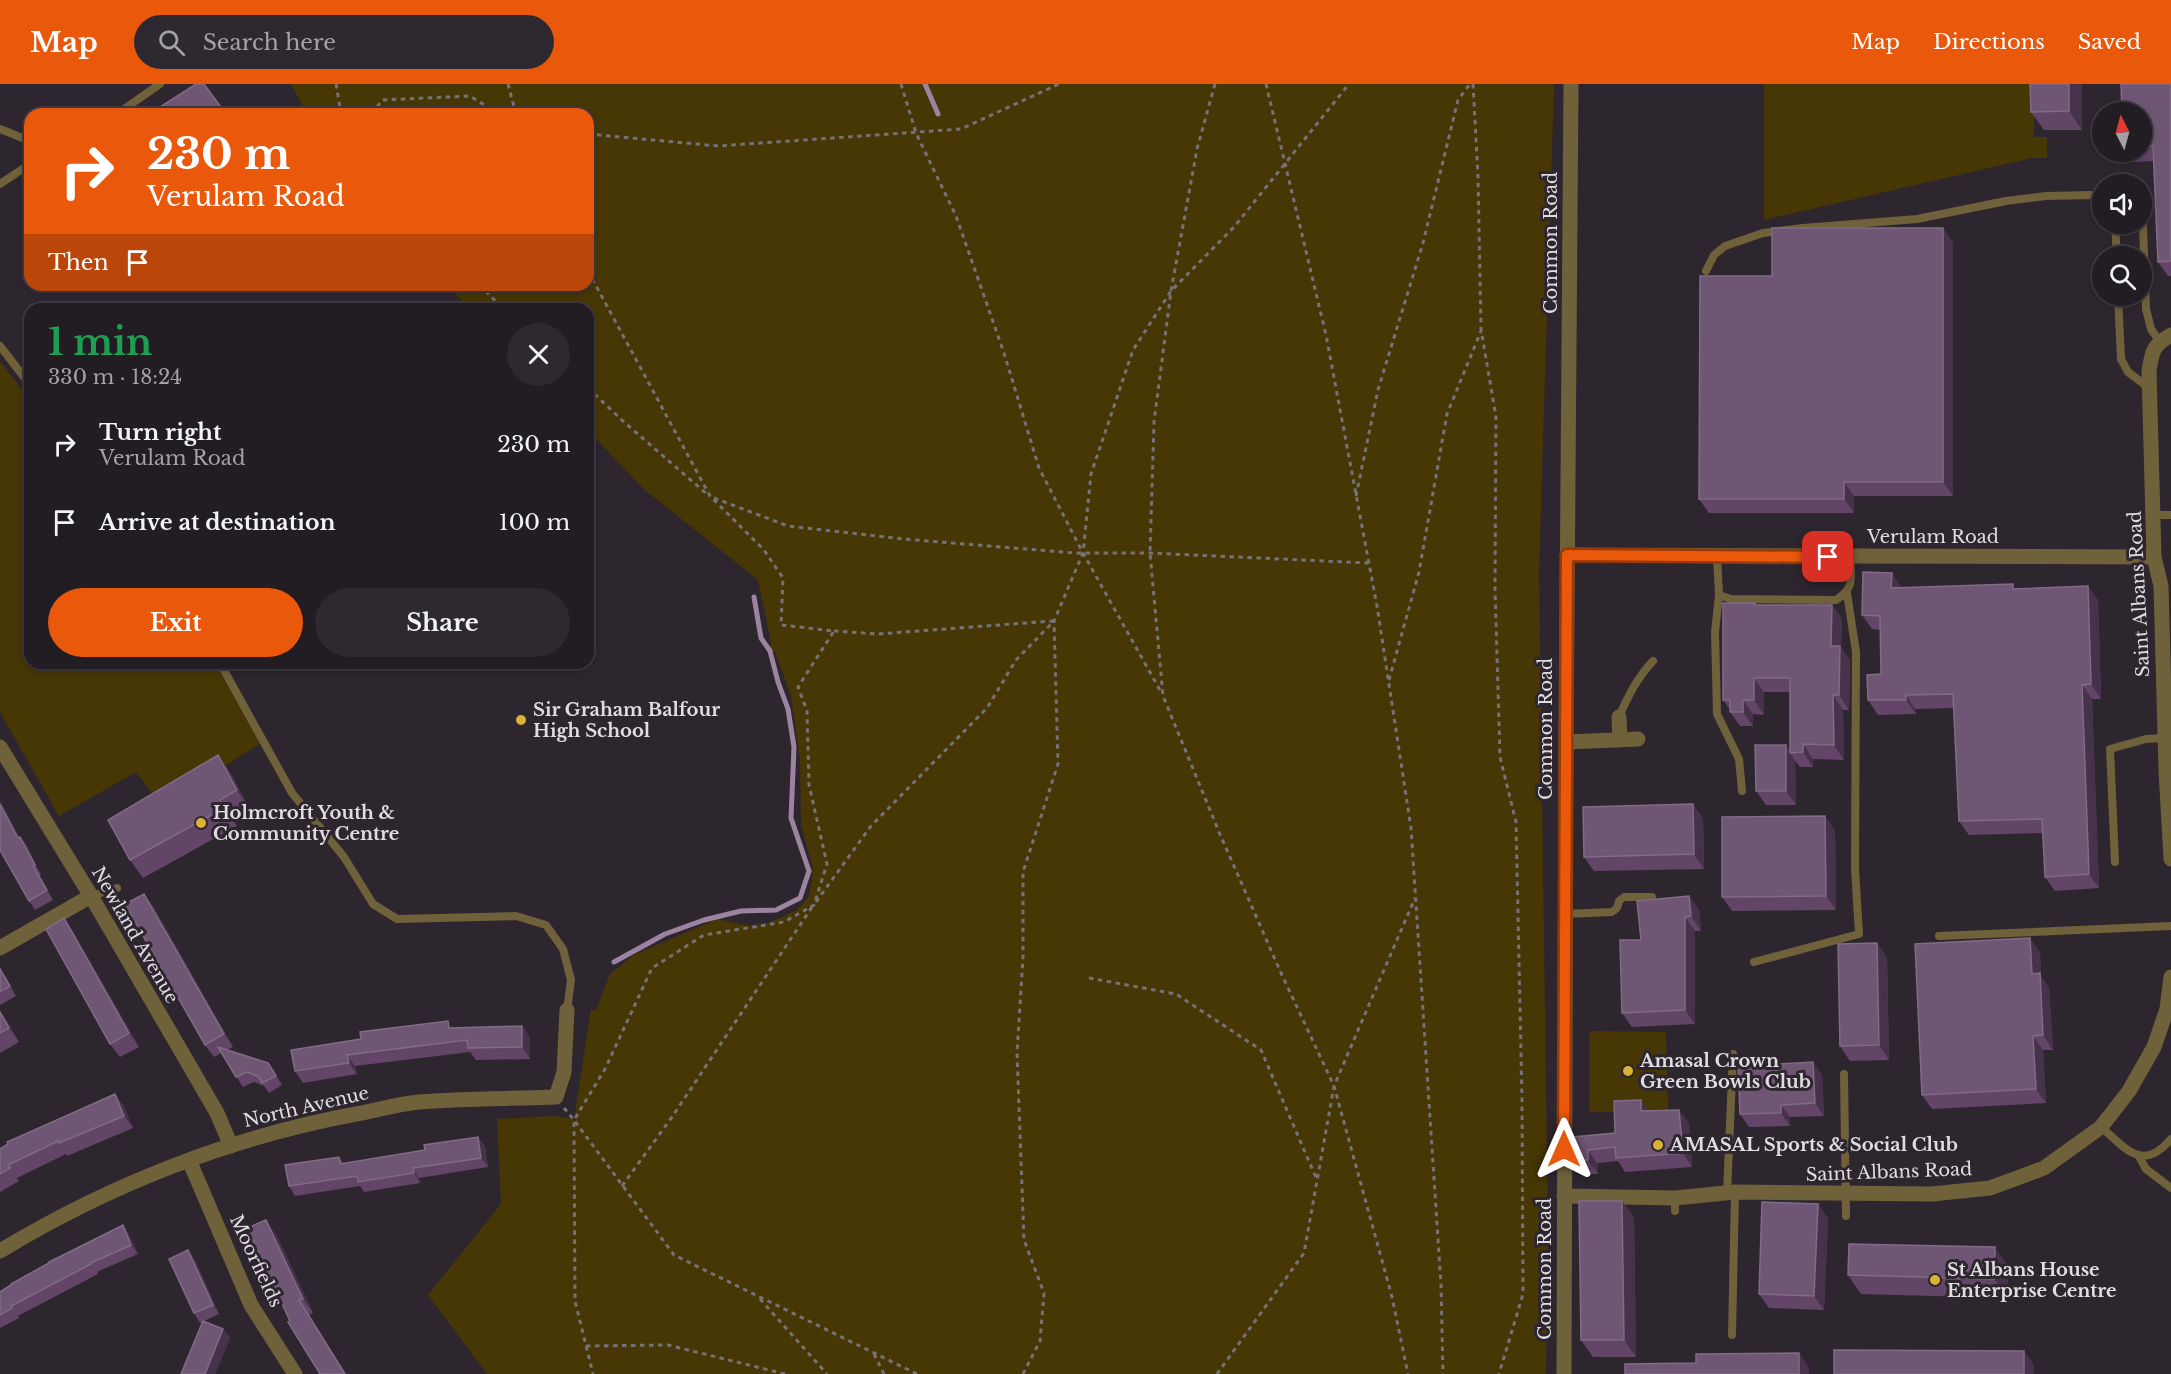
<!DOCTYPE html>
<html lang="en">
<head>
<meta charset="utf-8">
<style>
  body { margin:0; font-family:"Libre Baskerville",serif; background:#2e2930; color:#f1f3f6; height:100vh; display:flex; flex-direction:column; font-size:22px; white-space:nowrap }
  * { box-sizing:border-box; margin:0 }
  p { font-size:20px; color:#a2a1a6 }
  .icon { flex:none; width:33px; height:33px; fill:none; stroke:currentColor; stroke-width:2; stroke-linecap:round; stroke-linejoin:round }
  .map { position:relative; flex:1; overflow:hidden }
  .drawer { position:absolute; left:24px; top:219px; width:570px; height:366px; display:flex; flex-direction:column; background:#221c23; border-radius:18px; box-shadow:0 3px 9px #0003,0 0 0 2px #3f3a41 }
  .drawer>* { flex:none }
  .top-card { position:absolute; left:24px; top:24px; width:570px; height:183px; border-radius:18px; box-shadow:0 3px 9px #0003,0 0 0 2px #3f3a41; background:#ea580c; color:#fff; overflow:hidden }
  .needle { width:39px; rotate:354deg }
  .controls { position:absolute; left:2092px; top:18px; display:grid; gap:12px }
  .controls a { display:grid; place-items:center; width:60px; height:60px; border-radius:50%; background:#221c23; box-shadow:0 3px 9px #0003,0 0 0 2px #3f3a41; font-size:30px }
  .pin { position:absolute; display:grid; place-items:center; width:51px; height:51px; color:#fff; margin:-26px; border-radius:12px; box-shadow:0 3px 9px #0006 }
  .me { position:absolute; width:66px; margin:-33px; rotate:0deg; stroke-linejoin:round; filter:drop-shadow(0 0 4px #0008) }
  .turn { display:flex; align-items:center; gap:21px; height:126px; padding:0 24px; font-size:27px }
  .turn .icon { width:78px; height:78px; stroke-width:2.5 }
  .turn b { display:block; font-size:42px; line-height:51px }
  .then { display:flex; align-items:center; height:57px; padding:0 24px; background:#0003; gap:12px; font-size:22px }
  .round { display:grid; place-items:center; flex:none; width:63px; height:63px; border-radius:32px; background:#2e2930 }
  .head { display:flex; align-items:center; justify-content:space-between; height:102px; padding:0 24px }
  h1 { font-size:36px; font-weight:800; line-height:45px; color:#1e9e55 }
  .primary-button { display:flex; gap:12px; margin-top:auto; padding:12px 24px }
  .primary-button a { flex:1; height:69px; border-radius:36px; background:#ea580c; color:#fff; font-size:24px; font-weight:800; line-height:69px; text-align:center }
  .primary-button a+a { background:#2e2930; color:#f1f3f6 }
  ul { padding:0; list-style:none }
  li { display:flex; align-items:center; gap:18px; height:78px; padding:0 24px }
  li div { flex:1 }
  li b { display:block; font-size:22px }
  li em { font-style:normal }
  header { display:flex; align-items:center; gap:36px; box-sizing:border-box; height:84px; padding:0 30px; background:#ea580c; color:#fff }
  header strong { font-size:28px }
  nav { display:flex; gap:33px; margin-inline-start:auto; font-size:21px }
  .search { width:420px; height:54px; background:#2e2930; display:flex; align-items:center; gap:15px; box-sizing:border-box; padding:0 21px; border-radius:33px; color:#a2a1a6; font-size:22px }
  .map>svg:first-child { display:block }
  .green { fill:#463705 }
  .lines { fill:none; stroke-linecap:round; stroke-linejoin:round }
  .stream { stroke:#9c84a1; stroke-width:5 }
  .path { stroke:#777178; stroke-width:3; stroke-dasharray:4.5 4.5; stroke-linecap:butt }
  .service { stroke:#6f613a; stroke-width:8 }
  .minor { stroke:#6f613a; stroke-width:15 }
  .tertiary { stroke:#6f613a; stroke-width:15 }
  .wall { fill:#624567 }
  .shaded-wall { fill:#47324b }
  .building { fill:#6f5674; stroke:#816b86; stroke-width:1.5 }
  .route-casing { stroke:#983908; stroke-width:15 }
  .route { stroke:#ea580c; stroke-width:10 }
  .poi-dot { fill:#dab333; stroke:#2e262f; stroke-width:2 }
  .labels { text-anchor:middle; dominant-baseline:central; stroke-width:6; stroke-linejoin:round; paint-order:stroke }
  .street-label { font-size:18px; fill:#e1dce2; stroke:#2e262f }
  .poi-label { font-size:18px; font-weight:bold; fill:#e1dce2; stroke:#2e262f; text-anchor:start }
</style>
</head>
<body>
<header>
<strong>Map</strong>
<div class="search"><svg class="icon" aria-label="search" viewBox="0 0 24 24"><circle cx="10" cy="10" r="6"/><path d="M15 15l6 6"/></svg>Search here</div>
<nav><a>Map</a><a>Directions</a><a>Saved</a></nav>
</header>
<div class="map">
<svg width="2171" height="1290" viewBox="0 0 2171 1290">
  <rect width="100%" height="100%" fill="#2e262f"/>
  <!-- green -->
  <path class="green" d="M291 0H1554L1539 487 1548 1154 1546 1290H487L428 1211 501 1120 497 1035 554 1032 574 1035 591 926H596L610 890 634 871 717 835 749 842 771 838 797 826 808 814 813 790 809 787 813 784 801 741 800 676 791 612 775 568 770 567 771 558 758 496 645 406 588 347V225H470L447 201H588V30H307Z
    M1764 0H2034V53H2047V74H2032L1764 136Z
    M0 277 30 316V579H215L261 659 162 722 136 688 59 732 0 628Z
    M1589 947 1666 948 1668 1027 1589 1028Z"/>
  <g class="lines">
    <!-- stream -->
    <path class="stream" d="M925 0 938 30
      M614 878 665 850 704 836 741 827 776 826 800 814 809 787 791 734 794 663 788 625 778 598 770 567 761 554 754 513"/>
    <!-- path -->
    <path class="path" d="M336 0 341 30
      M508 0 516 30
      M901 0 916 49 956 132 1004 269 1039 384 1083 469 1161 608
      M1215 0 1197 65 1171 207 1154 338 1150 469 1163 612 1219 748 1281 889 1334 1002 1392 1213 1408 1290
      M1266 0 1326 251 1377 522 1411 744 1441 1201 1443 1290
      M1473 0 1478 92 1481 245 1496 333 1495 504 1500 673 1516 738 1522 1016 1523 1210 1499 1290
      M372 30 382 16 470 12 499 30
      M588 50 718 62 961 45 1059 0
      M588 187 710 412 764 466 783 494 781 541 834 547 798 603 807 627 809 701 827 780 814 821 784 838 704 851 652 884 605 985 574 1036 674 1171 917 1290
      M479 201 504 225
      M588 304 624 338 708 411
      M1356 412 1378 306 1423 159 1458 16 1470 0
      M714 414 788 442 903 455 1075 469H1150L1368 479
      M834 547 878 550 1053 537
      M1389 596 1419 488 1447 330 1481 247
      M816 818 871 742 987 624 1016 576 1054 537
      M1089 894 1176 910 1261 966 1317 1096
      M564 1024 574 1036 575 1217 593 1290
      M622 1102 672 1033 812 823
      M760 1215 827 1290
      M586 1262 668 1261 785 1290
      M874 1270 884 1290
      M1023 1290 1040 1257 1044 1209 1024 1156 1017 969 1023 873V788L1058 680 1054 537 1083 469 1091 390 1133 266 1171 207 1234 143 1349 0
      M1217 1290 1304 1169 1334 1002 1415 814"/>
    <!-- service -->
    <path class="service" d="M117 30 160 0
      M0 45 30 57
      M0 100 30 80
      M2142 114 2146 225 2151 245 2160 258
      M2115 140 2117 172
      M1706 187 1714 171 1725 162 1763 149 1803 144 1917 135 2006 117 2046 112 2091 111 2103 116
      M2118 212 2121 275 2128 288 2149 304
      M0 262 30 301
      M2153 431H2171
      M1717 472 1719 511 1731 515 1836 516C1855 504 1851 493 1850 473
      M1719 511 1715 548 1717 630 1739 675 1742 707
      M220 579 292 709 344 773 373 820 397 835 516 832 546 841 563 865 571 896 567 926
      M1619 633C1628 612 1637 594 1653 577
      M2115 778 2110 665 2146 655 2165 654
      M91 812 117 804
      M1565 830 1612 828 1617 824 1619 817 1624 813H1652
      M1939 852 2171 842
      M1754 878 1859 850 1855 785 1856 568 1847 509
      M1844 990 1846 1132
      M2101 1043C2125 1064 2143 1089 2171 1055
      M2139 1072 2146 1085 2171 1104
      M1727 1109 1733 970
      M1675 1127V1114
      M1732 1251 1735 1108"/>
    <!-- minor -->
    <path class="minor" d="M2171 251C2153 261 2152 267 2149 287L2154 473 2161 502 2166 686 2171 775
      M1567 471 2154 473
      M1619 633 1620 656
      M1566 658 1638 655
      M0 663 91 812 217 1029 231 1062
      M0 864 91 812
      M189 1076 251 1221 295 1290
      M1564 1112 1675 1114 1735 1108 1932 1110 1990 1104 2044 1084 2101 1043 2129 1007 2154 963 2167 925 2171 893
      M0 1167C109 1101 231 1053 356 1030 377 1026 398 1020 419 1018 464 1014 510 1015 556 1013L564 988 567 926"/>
    <!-- tertiary -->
    <path class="tertiary" d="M1564 1290 1566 658 1571 0"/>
  </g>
  <!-- wall -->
  <path class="wall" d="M2082 0V46H2044L2031 28Z
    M2171 0V192H2168L2158 178 2154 77 2134 78 2127 68H2142V28Z
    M1943 144 1953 159V412H1854V429H1709L1699 415 1772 192Z
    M1901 503 2016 505 2098 516 2101 615H2092L2099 804 2055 807 2045 793 2043 749 1969 751 1959 737 1954 624 1915 625 1916 630 1878 631 1868 616 1881 590 1880 546 1872 545 1862 531Z
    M1757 521H1832L1842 535 1841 564 1850 576 1849 626H1843L1844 676 1813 675V683H1800L1795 677 1796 721H1766L1756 707 1786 661 1790 667V608H1764V631L1753 630V642H1740L1730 628V625L1723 616Z
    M218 671 231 690 250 725 233 735 237 742 143 794 130 776Z
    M0 717 19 753H20L27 762 41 791 39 792 53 816 35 826 29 817 0 766Z
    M1693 720 1703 735 1704 785 1594 787 1584 773Z
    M1835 746 1836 826 1732 827 1722 813Z
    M1689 812 1699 826 1701 847H1695V940L1632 943 1622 929Z
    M153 822 233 963 227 966 275 988 282 1001 269 1009 264 1002 254 998 243 1003 221 969 214 973 205 961Z
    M64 834 73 848 139 963 120 973 110 960Z
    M2040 868 2041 892 2049 904 2053 966H2043L2046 1019 1932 1025 1922 1011Z
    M1887 873 1889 976 1850 977 1840 962Z
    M0 884 16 912 0 921Z
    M0 927 8 939 19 958 0 969Z
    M522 942 530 954V975L476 976 470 968 355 982 357 990 303 999 295 987 291 966 453 944Z
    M1782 980 1822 991 1824 1032 1790 1033V1042L1749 1043 1740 1030Z
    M115 1010 124 1023 133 1044 67 1072 66 1070 17 1094 19 1097 0 1108V1065Z
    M1649 1027 1689 1039 1692 1083 1625 1088 1618 1077 1597 1079 1598 1090H1585L1575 1077 1573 1053 1615 1049Z
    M485 1062 488 1083 419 1094 420 1099 364 1108 360 1102 295 1112 289 1102 339 1073 343 1079Z
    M1622 1117 1634 1133 1636 1273H1593L1581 1256Z
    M1818 1120 1828 1135 1824 1226 1769 1224 1759 1210Z
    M123 1141 129 1151 138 1170 97 1188 98 1190 18 1232 19 1234 0 1244V1208Z
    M276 1150 313 1229 309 1231 346 1290H320L290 1237Z
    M195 1176 219 1230 204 1237 223 1245 230 1254 215 1290H181L203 1238 200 1239 194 1229Z
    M2008 1182 2007 1214 1861 1210 1848 1191Z"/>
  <!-- shaded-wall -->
  <path class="shaded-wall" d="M2069 0H2082V46L2069 27Z
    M1943 144 1953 159V412L1943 398Z
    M1844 398 1854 412V429L1844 415Z
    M1892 489 1901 503 1891 504Z
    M2088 502 2098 516 2101 615 2091 600Z
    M1832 521 1842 535 1841 564 1850 576 1849 626 1839 611 1831 562Z
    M1754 594 1764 608V631L1754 616Z
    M2082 601 2092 615 2099 804 2089 790Z
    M1833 611 1843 626 1844 676 1834 661Z
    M1906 611 1915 625 1916 630 1906 616Z
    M1743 616 1753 630V642L1743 628Z
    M1803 660 1813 675V683L1803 668Z
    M1786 661 1795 677 1796 721 1786 707Z
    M218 671 231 690 250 725 237 706Z
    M220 716 233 735 237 742 224 724Z
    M0 717 5 726 24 763 18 754 0 720Z
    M1693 720 1703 735 1704 785 1694 770Z
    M1825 732 1835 746 1836 826 1826 812Z
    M20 753 27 762 41 791 35 781Z
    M144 810 153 822 233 963 224 950Z
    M1689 812 1699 826 1701 847 1691 832Z
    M1685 833 1695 847V940L1685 926Z
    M64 834 73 848 139 963 129 949Z
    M2030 854 2040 868 2041 892 2049 904 2053 966 2043 951 2032 890Z
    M1877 859 1887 873 1889 976 1879 961Z
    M0 927 8 939 19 958 9 944Z
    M522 942 530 954V975L522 963Z
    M2033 952 2043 966 2046 1019 2036 1005Z
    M347 971 355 982 357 990 349 979Z
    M1813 978 1822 991 1824 1032 1815 1019Z
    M268 979 275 988 282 1001 276 992Z
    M115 1010 124 1023 133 1044 124 1032Z
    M1641 1016 1650 1029 1641 1027Z
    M1781 1021 1790 1033V1042L1781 1029Z
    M1679 1026 1689 1039 1692 1083 1683 1069Z
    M478 1053 485 1062 488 1083 481 1074Z
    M1588 1066 1597 1079 1598 1090 1588 1076Z
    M413 1084 419 1094 420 1099 414 1089Z
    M1622 1117 1634 1133 1636 1273 1624 1256Z
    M1818 1120 1828 1135 1824 1226 1814 1212Z
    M266 1136 276 1150 313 1229 303 1215Z
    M123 1141 129 1151 138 1170 131 1161Z
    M1995 1163 2008 1182 2007 1214 1994 1195Z
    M188 1166 195 1176 219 1230 213 1221Z
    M299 1216 309 1231 346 1290H345Z
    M223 1245 230 1254 215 1290H205Z
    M2024 1267 2034 1281V1290H2024Z
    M1799 1269 1809 1283V1290H1799Z"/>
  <!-- building -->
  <path class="building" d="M196 0H204L226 30H149Z
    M2030 0H2069V27L2031 28Z
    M2121 0H2171V177L2158 178 2153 62 2142 63V28H2122Z
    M1772 144H1943V398H1844V415H1699L1700 192H1772Z
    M1863 488 1892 489 1891 504 2013 500V505L2088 502 2091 600 2082 601 2089 790 2045 793 2042 735 1959 737 1953 610 1906 611V616H1868L1867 591 1881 590 1880 532 1862 531Z
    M1723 519H1755V521H1832L1831 562H1840L1839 611H1833L1834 661 1803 660V668L1790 669V594H1754V616H1743V628H1730V616H1723Z
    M1755 661H1786V707H1756Z
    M218 671 237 706 220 716 224 724 130 776 108 736Z
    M0 720 18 754 20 753 35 781 33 782 47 806 29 817 0 766Z
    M1693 720 1694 770 1584 773 1583 723Z
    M1825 732 1826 812 1722 813V733Z
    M144 810 224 950 205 961 125 820Z
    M1689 812 1691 832 1685 833V926L1622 929 1620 856H1641L1637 817Z
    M64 834 129 949 110 960 46 845Z
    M2030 854 2032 890 2040 889 2043 951 2033 952 2036 1005 1922 1011 1915 860Z
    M1877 859 1879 961 1840 962 1838 860Z
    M0 885 10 902 0 908Z
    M0 928 9 944 0 949Z
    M448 937 449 944 522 942V963L468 964 467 956 347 971 349 979 295 987 291 966 361 955 360 948Z
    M218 963 268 979 276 992 262 999 259 993 247 988 236 993Z
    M1779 976V980L1813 978 1815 1019 1781 1021V1029L1740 1030 1738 978Z
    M115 1010 124 1032 59 1059 58 1057 8 1081 10 1084 0 1090V1065L8 1060 7 1058Z
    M1641 1016V1027L1679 1026 1683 1069 1616 1074 1615 1063 1588 1066V1076L1575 1077 1573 1053 1615 1049 1614 1017Z
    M478 1053 481 1074 413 1084 414 1089 358 1098 357 1092 289 1102 285 1081 339 1073 340 1080 425 1066 424 1061Z
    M1579 1117H1622L1624 1256H1581Z
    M1762 1118 1818 1120 1814 1212 1759 1210Z
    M266 1136 303 1215 299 1216 345 1290H320L288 1238 290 1237 247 1144Z
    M123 1141 131 1161 91 1179V1180L11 1222 12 1224 0 1231V1208L11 1201V1200L49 1179V1178Z
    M1849 1160 1995 1163 1994 1195 1848 1191Z
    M188 1166 213 1221 194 1229 169 1175Z
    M203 1237 223 1245 205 1290H181Z
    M1834 1266 2024 1267V1290H1834Z
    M1799 1269V1290H1625V1280L1696 1279V1270Z"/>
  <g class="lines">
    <defs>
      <path id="route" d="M1564 1065 1567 471 1828 473"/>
    </defs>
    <!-- route casing -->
    <use href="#route" class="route-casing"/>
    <!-- route -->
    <use href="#route" class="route"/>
  </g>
  <!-- markers -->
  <g class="poi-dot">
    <circle cx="521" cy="636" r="6"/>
    <circle cx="201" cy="739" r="6"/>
    <circle cx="1628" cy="987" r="6"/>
    <circle cx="1658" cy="1061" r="6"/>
    <circle cx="1935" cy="1196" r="6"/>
  </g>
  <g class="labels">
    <!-- street labels -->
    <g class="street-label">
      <text transform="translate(1551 159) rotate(-90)">Common Road</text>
      <text x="1933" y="453">Verulam Road</text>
      <text transform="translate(2139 510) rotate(-93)">Saint Albans Road</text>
      <text transform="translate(1546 645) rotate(-90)">Common Road</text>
      <text transform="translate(135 851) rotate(60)">Newland Avenue</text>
      <text transform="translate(306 1023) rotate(-13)">North Avenue</text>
      <text transform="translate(1889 1088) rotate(-2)">Saint Albans Road</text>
      <text transform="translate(256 1177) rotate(65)">Moorfields</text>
      <text transform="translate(1545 1185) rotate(-90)">Common Road</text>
    </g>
    <!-- poi labels -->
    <g class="poi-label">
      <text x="533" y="626">Sir Graham Balfour<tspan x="533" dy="21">High School</tspan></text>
      <text x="213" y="729">Holmcroft Youth &amp;<tspan x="213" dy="21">Community Centre</tspan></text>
      <text x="1640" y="977">Amasal Crown<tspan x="1640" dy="21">Green Bowls Club</tspan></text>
      <text x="1670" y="1061">AMASAL Sports &amp; Social Club</text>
      <text x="1947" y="1186">St Albans House<tspan x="1947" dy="21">Enterprise Centre</tspan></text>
    </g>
  </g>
</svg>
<div class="controls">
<a><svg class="needle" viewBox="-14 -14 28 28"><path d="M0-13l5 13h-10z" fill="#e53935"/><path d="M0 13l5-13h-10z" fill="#a2a1a6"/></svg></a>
<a><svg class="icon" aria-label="sound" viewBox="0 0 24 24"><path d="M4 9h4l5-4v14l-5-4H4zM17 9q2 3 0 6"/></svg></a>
<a><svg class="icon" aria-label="search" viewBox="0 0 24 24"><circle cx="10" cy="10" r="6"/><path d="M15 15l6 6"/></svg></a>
</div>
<div class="pin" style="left:1828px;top:473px;background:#d93025"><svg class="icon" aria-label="arrive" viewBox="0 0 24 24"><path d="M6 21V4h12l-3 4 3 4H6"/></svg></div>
<svg class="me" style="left:1564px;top:1065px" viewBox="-20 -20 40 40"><path d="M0-17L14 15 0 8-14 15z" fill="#ea580c" stroke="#fff" stroke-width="4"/></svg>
<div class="top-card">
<div class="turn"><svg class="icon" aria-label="right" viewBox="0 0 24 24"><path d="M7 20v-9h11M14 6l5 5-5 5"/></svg><div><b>230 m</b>Verulam Road</div></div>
<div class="then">Then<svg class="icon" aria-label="arrive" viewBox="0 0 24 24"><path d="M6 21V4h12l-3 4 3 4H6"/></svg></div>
</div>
<section class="drawer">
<div class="head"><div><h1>1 min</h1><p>330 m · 18:24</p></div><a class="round"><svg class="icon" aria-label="close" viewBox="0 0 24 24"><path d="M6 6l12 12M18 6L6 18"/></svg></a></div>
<ul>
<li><svg class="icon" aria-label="right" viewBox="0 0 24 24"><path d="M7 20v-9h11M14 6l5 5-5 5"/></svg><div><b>Turn right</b><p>Verulam Road</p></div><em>230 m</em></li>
<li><svg class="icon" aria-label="arrive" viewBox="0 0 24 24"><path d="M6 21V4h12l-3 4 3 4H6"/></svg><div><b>Arrive at destination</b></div><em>100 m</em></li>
</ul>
<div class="primary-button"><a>Exit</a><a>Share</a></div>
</section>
</div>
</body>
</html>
